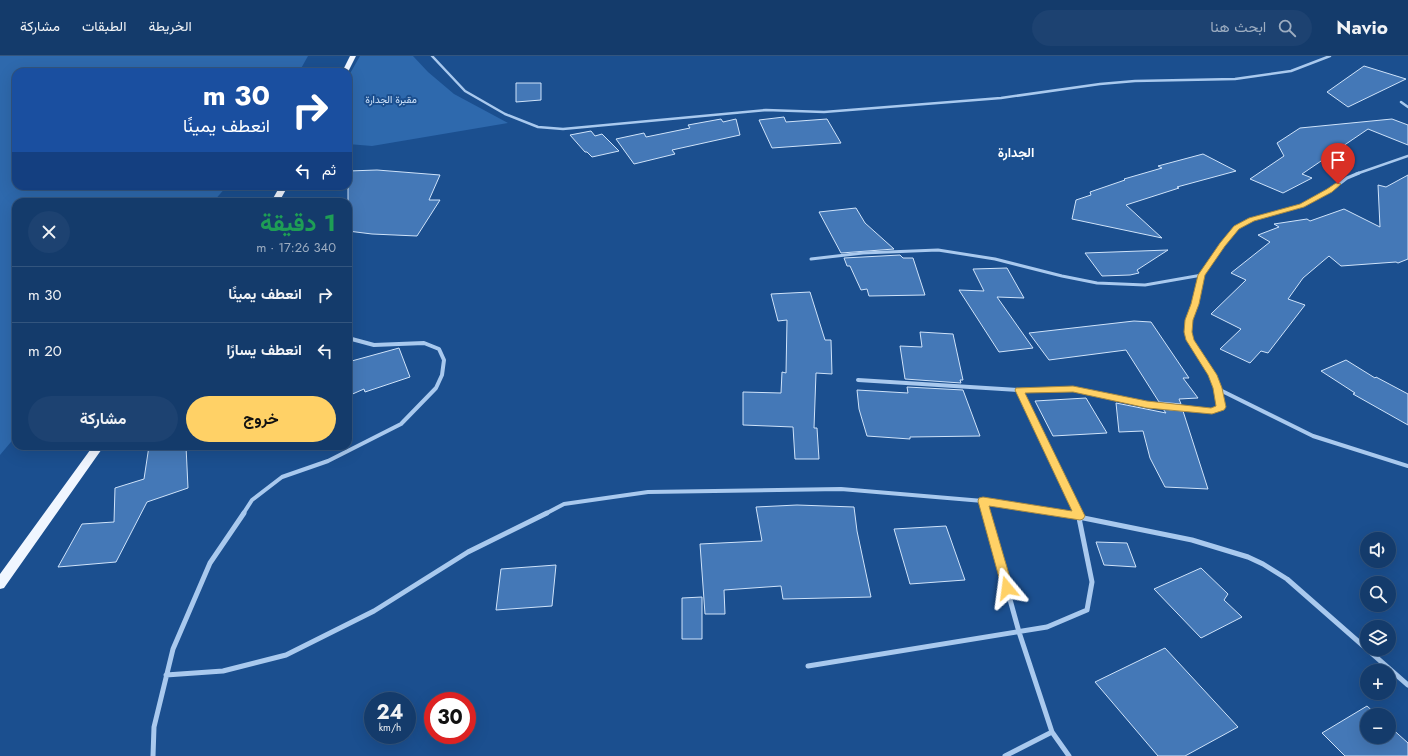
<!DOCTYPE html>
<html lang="ar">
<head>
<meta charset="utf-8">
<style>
  body { margin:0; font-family:Jost,Vazirmatn,sans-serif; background:#1d4271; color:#f1f3f6; direction:rtl; height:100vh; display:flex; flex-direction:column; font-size:15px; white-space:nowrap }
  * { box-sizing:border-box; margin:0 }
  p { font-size:13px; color:#9dadc1 }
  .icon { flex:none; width:22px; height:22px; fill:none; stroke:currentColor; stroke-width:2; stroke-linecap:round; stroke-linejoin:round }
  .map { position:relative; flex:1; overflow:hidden; direction:ltr }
  .drawer { position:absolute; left:12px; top:142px; width:340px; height:252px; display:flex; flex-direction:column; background:#143b6b; border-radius:12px; box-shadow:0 4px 16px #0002,0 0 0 1px #33557e; direction:rtl }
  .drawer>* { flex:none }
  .banner { position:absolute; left:12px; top:12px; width:340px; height:122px; border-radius:12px; box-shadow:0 4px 16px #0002,0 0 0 1px #33557e; direction:rtl; background:#1a4fa0; color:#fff; overflow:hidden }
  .fabs { position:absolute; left:1360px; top:476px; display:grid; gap:8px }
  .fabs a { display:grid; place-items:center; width:36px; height:36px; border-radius:50%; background:#143b6b; box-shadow:0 4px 16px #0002,0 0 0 1px #33557e; font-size:20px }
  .speed { position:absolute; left:364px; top:636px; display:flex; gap:8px; font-size:20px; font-weight:700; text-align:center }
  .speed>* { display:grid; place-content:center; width:52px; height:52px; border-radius:50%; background:#143b6b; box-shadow:0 4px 16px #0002,0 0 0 1px #33557e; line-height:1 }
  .speed small { font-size:10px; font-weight:400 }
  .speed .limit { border:6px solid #d22; background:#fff; color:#111 }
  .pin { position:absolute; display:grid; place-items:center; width:34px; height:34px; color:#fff; margin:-41px -17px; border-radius:50% 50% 50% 0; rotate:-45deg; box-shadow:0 0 4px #0007 }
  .pin .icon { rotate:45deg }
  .me { position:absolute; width:44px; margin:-22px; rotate:344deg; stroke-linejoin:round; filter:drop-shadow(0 0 3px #0008) }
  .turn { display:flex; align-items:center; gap:14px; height:84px; padding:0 16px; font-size:18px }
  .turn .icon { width:52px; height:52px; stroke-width:2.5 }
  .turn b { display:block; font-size:28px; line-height:34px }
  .then { display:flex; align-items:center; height:38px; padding:0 16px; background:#0003; gap:8px; font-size:15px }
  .round { display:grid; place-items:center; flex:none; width:42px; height:42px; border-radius:21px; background:#1d4271 }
  .head { display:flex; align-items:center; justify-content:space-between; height:68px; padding:0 16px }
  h1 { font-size:24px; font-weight:700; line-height:30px; color:#1e9e55 }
  .primary-button { display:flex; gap:8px; margin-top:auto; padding:8px 16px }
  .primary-button a { flex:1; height:46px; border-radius:24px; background:#ffd166; color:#111; font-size:16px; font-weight:700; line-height:46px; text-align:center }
  .primary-button a+a { background:#1d4271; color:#f1f3f6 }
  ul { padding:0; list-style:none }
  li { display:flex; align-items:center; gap:12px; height:56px; padding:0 16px; border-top:1px solid #33557e }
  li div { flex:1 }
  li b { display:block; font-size:15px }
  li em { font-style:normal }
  header { display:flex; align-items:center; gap:24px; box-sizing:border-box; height:56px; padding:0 20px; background:#143b6b; border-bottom:1px solid #33557e }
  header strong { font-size:19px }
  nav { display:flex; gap:22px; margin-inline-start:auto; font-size:14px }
  .search { width:280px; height:36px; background:#1d4271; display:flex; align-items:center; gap:10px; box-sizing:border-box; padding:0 14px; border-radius:22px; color:#9dadc1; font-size:15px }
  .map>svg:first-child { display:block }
  .green { fill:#2e69ad }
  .building { fill:#4478b7; stroke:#cfe3fa }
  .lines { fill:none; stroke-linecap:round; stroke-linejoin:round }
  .minor-far3 { stroke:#a9c9ee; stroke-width:2.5 }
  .minor-far2 { stroke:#a9c9ee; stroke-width:3 }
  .minor-far1 { stroke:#a9c9ee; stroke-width:4 }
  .minor { stroke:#a9c9ee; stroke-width:5 }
  .primary { fill:#f0f6ff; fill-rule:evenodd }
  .route { fill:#ffd166; stroke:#a68842 }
  .labels { text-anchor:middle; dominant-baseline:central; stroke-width:4; stroke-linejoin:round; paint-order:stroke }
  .far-park-label { font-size:10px; fill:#cfe3fa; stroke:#1b4f8f }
  .far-district-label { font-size:13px; font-weight:bold; fill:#fff; stroke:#1b4f8f }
</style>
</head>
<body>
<header>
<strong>Navio</strong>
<div class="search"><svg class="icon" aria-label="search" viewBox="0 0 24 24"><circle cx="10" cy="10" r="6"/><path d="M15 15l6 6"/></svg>ابحث هنا</div>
<nav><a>الخريطة</a><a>الطبقات</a><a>مشاركة</a></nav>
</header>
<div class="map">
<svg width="1408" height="700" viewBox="0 0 1408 700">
  <rect width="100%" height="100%" fill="#1b4f8f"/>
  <!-- green -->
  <path class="green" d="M0 0H308L299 16H16V130H227L213 146H16V380L0 399Z
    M360 0H413L428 16 454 38 508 67 372 90 348 88V21Z"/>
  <!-- building -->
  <path class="building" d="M1364 10 1406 23 1348 51 1327 36Z
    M516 27H541V44L516 46Z
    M784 61 786 66 827 63 841 87 772 92 759 64Z
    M721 63 723 66 736 63 740 79 672 94 675 98 634 108 616 83 644 77 646 81 690 72 688 69Z
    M1392 63 1408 69V89L1368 73 1302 118 1312 122 1283 137 1250 123 1284 100 1277 87 1300 72Z
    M591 75 595 80 602 78 619 95 592 101 587 96H585L570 79Z
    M1203 98 1236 115 1177 131 1179 132 1126 149 1162 182 1072 163 1076 144 1091 139 1090 136 1125 124 1124 123 1162 112 1158 110Z
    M377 114 440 119 429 144H440L417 180 372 178 348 175V115Z
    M1408 119V203L1398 207 1396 206 1341 210 1329 200 1303 222 1288 243 1305 249 1268 297 1261 295 1250 307 1220 293 1241 273 1211 258 1246 224 1231 217 1270 186 1258 179 1279 171 1274 168 1307 163 1310 165 1344 153 1380 171 1378 129 1386 131Z
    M856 152 865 167 894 193 841 197 819 156Z
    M1168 194 1137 214 1139 217 1130 219 1102 220 1085 197Z
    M900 199 903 202H913L925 239 869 240 867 233 861 234 850 210H847L844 202Z
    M1007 212 1024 242 997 241 1033 292 999 296 959 234 984 235 973 213Z
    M810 236 825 284H831L832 318 816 317 814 372H817L819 403H795L793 371 743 369V336L781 337 782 316 786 317 787 264 778 265 771 238Z
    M1134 265 1151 266 1189 322H1183L1198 342 1179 343 1181 348 1159 346 1126 294 1049 304 1029 277Z
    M920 276 953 278 963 324H960L961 327 905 323 900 290 922 291Z
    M399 292 410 321 365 336 364 333 348 340V306Z
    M1346 304 1375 322 1376 321 1408 338V369L1353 338 1355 337 1321 315Z
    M907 331 963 334 980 380 910 381V383L867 380 859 353 857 334 908 337Z
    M1086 342 1107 377 1053 380 1035 345Z
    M1116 347 1166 357 1163 353 1183 355 1208 433 1165 431 1150 402 1143 375 1119 376Z
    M149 390H186L188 432 147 446 116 506 58 511 82 468 114 466 115 432 144 423Z
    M797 449 854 451 857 475 871 541 783 543 781 530 724 534 725 558H705L700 488 762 485 756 451Z
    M946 470 965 524 910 528 894 473Z
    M1096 486 1127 487 1136 511 1104 509Z
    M556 509 552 550 496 554 501 513Z
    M1201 512 1228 538 1224 544 1242 561 1201 582 1154 533Z
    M702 541V583H682V542Z
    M1165 592 1238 671 1185 700H1158L1095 626Z
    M1367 650 1377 659H1367V681H1389V670L1408 687V700H1345L1322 677Z"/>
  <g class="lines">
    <!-- minor-far3 -->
    <path class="minor-far3" d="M432 0 465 35 505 58 538 71 563 73 766 54 824 56 1001 42 1100 28 1135 25 1235 23 1291 15 1330 0
      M1401 46 1408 51
      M1356 118 1408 100"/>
    <!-- minor-far2 -->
    <path class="minor-far2" d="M811 203 863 197 938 194 995 203 1062 220 1097 227 1145 229 1202 219
      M1189 267 1202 219 1222 188 1236 171 1252 163 1302 150 1330 135 1347 122 1359 117"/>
    <!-- minor-far1 -->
    <path class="minor-far1" d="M858 324 1019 334 1073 333 1147 348 1212 355 1221 351C1219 340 1217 330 1213 320 1204 301 1187 288 1189 266
      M1218 333 1313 380 1408 410
      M1019 334 1079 458
      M983 445 986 458
      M243 458 252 444 282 421 328 405 401 368 436 332 442 319 444 304 439 293 424 287 374 289 348 282
      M545 458 564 448 648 436 841 433 983 445 1065 458"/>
    <!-- minor -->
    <path class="minor" d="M986 457 1019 576 1052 676 1069 700
      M1059 457 1192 484 1248 501 1263 508 1287 523 1408 629
      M808 610 1047 571 1087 554 1092 526 1078 457
      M166 619 223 615 286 599 374 555 468 496 547 457
      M153 700 154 671 173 593 210 507 244 457
      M1005 700 1052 676"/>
    <!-- primary -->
    <path class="primary" d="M350 0H356L348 16H342Z
      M280 130H288L279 146H271Z
      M93 390H104L4 532 0 533V518Z"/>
  </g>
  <!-- route -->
  <path class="route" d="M1336 127 1341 128 1332 136 1304 151 1254 165 1239 173 1225 190 1205 219 1199 248 1193 264 1192 276 1194 284 1217 319 1222 332 1226 351 1224 354 1212 358 1147 352 1073 336 1025 337 1085 460 1083 463 1080 464 989 450 1013 532 1011 536 1007 537 1003 536 978 445 979 442 983 441 1072 455 1015 334 1016 332 1073 330 1147 345 1211 352 1216 350 1213 332 1208 319 1186 284 1184 276 1185 264 1191 248 1198 219 1220 187 1234 170 1249 162 1300 148 1327 133Z"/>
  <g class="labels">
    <!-- far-park labels -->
    <g class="far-park-label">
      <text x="391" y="43">مقبرة الجدارة</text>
    </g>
    <!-- far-district labels -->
    <g class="far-district-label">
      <text x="1016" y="96">الجدارة</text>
    </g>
  </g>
</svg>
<div class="fabs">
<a><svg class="icon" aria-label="sound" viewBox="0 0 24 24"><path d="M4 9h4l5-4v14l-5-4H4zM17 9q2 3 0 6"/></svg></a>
<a><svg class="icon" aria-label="search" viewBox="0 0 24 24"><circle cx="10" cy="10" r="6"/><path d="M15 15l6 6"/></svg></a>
<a><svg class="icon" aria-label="layers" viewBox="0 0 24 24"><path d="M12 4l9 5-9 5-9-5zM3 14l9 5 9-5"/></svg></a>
<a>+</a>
<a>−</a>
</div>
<div class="speed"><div>24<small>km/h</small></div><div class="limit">30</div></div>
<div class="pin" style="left:1338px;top:128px;background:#d93025"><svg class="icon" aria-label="arrive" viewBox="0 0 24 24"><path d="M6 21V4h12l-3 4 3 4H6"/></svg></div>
<svg class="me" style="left:1007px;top:532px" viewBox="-20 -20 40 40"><path d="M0-17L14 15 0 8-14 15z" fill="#ffd166" stroke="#fff" stroke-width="4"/></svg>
<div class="banner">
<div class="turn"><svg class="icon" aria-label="right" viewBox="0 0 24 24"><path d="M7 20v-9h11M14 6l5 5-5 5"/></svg><div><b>30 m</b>انعطف يمينًا</div></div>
<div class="then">ثم<svg class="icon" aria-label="left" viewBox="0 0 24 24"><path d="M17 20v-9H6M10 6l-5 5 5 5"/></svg></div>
</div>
<section class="drawer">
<div class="head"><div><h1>1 دقيقة</h1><p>340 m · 17:26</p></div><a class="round"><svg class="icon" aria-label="close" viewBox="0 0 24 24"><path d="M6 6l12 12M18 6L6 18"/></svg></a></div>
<ul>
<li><svg class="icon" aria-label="right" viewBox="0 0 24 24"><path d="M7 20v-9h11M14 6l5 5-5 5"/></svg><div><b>انعطف يمينًا</b></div><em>30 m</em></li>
<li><svg class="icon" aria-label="left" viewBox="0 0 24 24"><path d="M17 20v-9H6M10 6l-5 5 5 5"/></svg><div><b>انعطف يسارًا</b></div><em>20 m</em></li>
</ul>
<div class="primary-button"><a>خروج</a><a>مشاركة</a></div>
</section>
</div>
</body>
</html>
